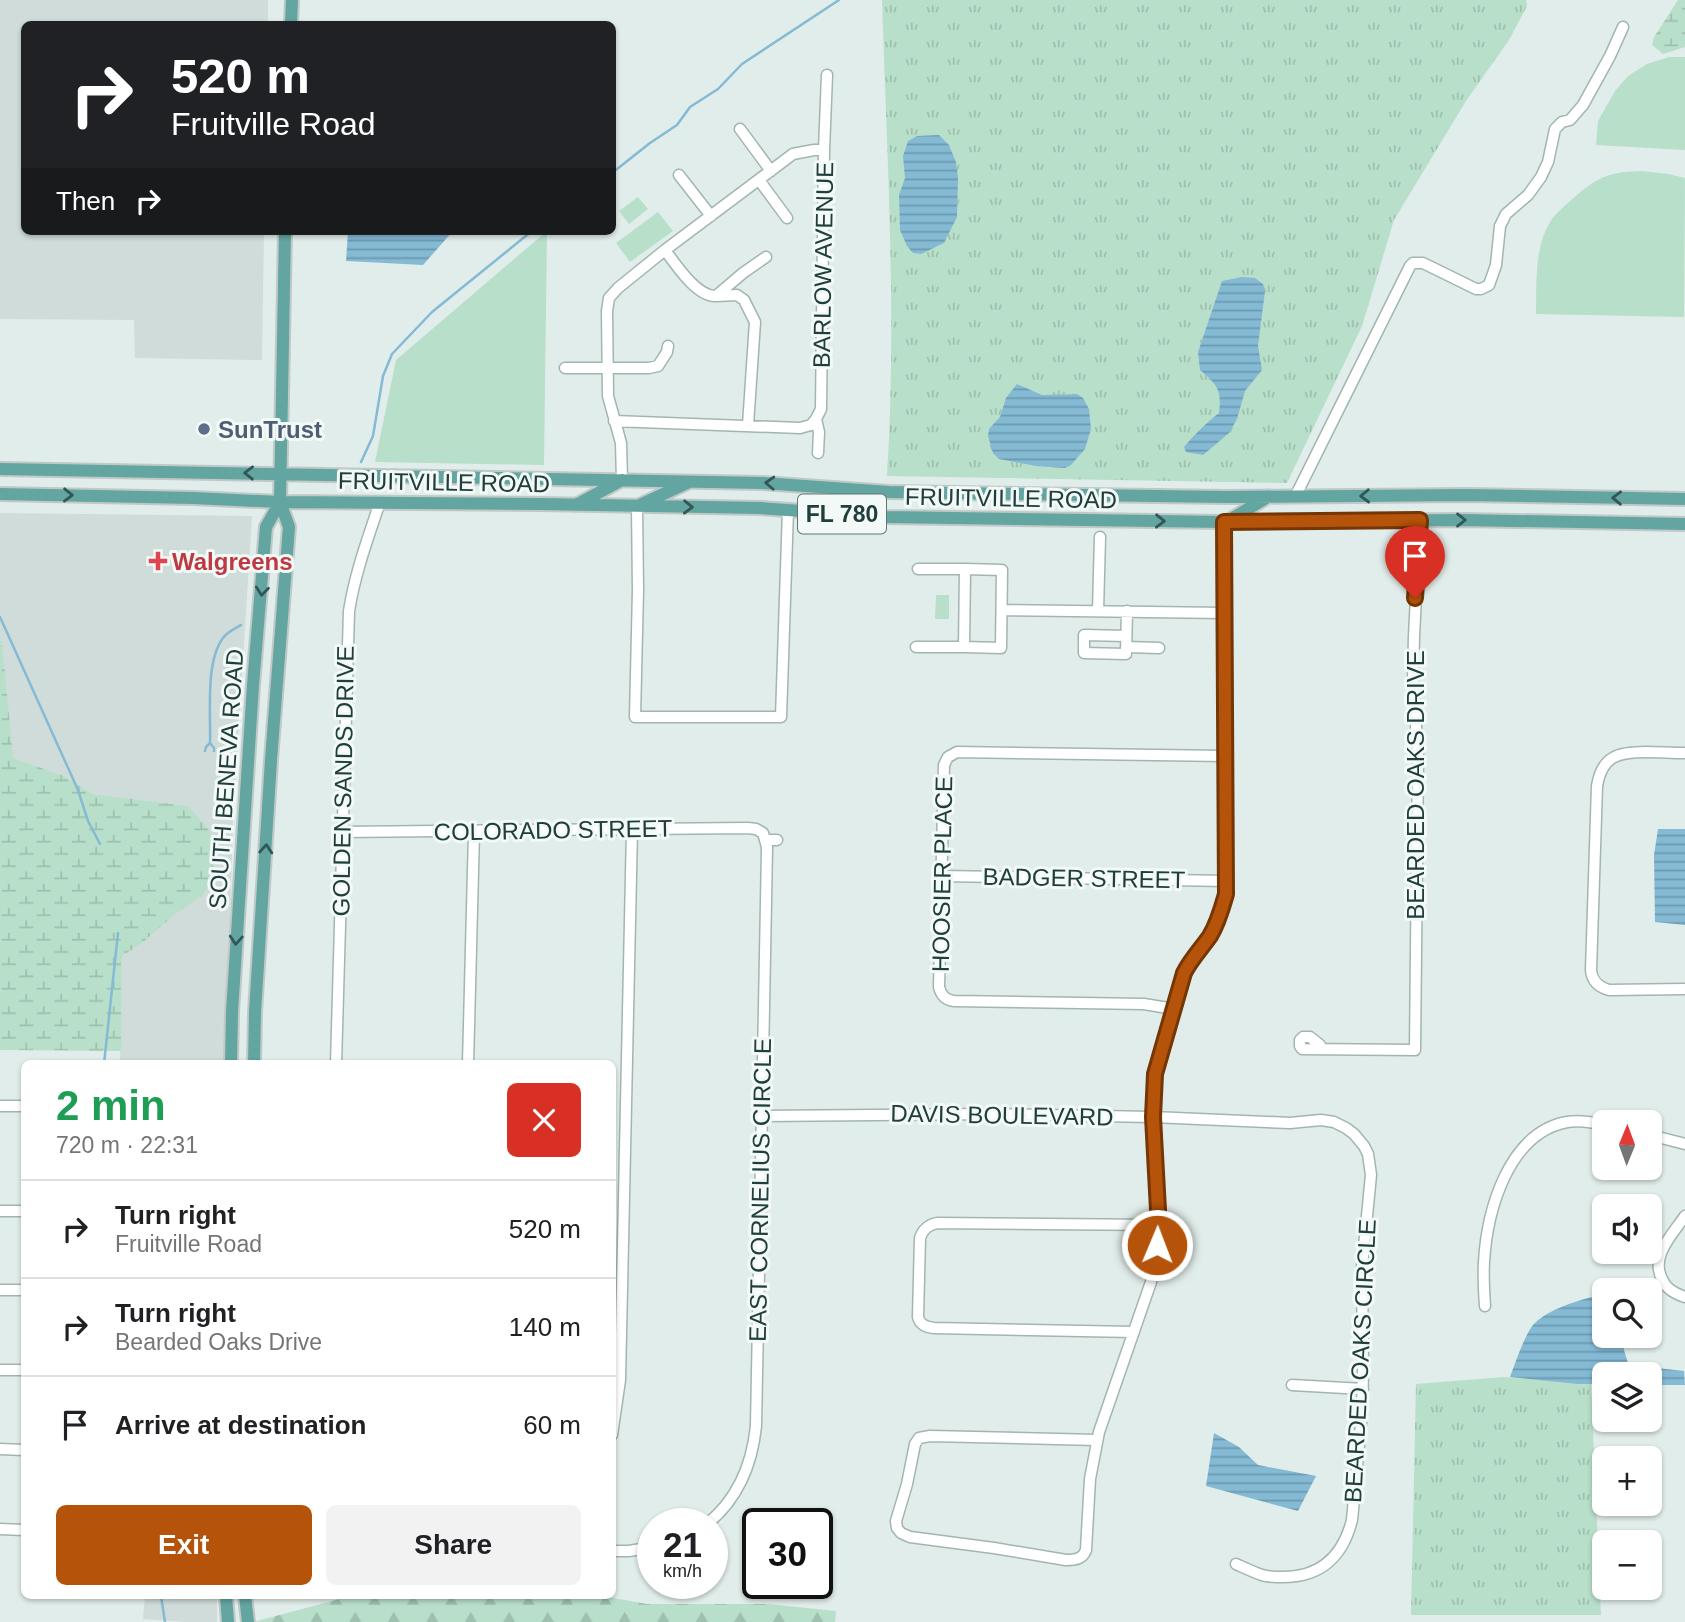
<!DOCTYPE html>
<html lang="en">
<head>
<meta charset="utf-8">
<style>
  body { margin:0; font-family:Helvetica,sans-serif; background:#f2f2f2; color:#202124; height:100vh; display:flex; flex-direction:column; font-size:26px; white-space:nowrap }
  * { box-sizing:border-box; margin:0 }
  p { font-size:23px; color:#757577 }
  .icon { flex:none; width:38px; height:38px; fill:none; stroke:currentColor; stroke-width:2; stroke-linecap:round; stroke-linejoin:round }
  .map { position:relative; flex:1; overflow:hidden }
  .details { position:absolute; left:21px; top:1060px; width:595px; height:539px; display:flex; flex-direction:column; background:#fff; border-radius:10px; box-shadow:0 2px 5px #0004 }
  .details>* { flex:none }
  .guide { position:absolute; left:21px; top:21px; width:595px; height:214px; border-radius:10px; box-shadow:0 2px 5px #0004; background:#202124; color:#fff; overflow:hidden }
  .needle { width:46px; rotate:1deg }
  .buttons { position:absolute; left:1592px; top:1110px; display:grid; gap:14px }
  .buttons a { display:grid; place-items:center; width:70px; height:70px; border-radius:10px; background:#fff; box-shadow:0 2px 5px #0004; font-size:35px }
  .speed { position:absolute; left:637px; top:1508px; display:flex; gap:14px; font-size:35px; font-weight:700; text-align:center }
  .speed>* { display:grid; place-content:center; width:91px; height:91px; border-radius:50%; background:#fff; box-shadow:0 2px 5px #0004; line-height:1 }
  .speed small { font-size:18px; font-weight:400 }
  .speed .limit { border:4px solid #111; border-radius:10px; background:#fff; color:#111 }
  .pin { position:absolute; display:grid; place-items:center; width:60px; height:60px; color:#fff; margin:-72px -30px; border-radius:50% 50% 50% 0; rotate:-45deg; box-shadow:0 0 7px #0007 }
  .pin .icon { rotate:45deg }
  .me { position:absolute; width:77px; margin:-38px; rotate:1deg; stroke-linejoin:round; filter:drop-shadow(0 0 5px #0008) }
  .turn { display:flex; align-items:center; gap:24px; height:147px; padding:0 35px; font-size:32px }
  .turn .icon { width:91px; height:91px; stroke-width:2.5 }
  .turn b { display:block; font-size:49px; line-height:60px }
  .then { display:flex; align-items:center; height:66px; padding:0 35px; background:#0003; gap:14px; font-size:26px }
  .round { display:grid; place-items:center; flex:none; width:74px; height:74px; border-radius:10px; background:#f2f2f2 }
  .head { display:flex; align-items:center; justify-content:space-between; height:119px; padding:0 35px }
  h1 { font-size:42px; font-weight:700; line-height:52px; color:#1e9e55 }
  .button { display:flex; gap:14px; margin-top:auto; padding:14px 35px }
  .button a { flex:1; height:80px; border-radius:10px; background:#b45309; color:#fff; font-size:28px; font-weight:700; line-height:80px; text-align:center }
  .button a+a { background:#f2f2f2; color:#202124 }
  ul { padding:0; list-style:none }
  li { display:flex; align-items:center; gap:21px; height:98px; padding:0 35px; border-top:2px solid #e0e0e0 }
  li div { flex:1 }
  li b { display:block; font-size:26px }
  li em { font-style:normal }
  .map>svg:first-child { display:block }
  .built { fill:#cfdcd9 }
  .grass { fill:url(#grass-tufts) }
  .forest { fill:url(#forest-firs) }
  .wetland { fill:url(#wetland-marsh) }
  .park { fill:#b8dfca }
  .water { fill:url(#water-rules) }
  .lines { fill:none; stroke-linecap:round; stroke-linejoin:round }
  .stream { stroke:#85bad5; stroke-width:2.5 }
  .minor-casing { stroke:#a3b5b2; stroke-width:13 }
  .major-casing { stroke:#c1c9c8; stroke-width:16 }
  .minor { stroke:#fff; stroke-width:10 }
  .major { stroke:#63a5a0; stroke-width:12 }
  .oneway { stroke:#315855 }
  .route-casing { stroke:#753606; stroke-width:18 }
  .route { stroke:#b45309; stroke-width:12 }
  .service-dot { fill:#5c6f8a; stroke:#f2f9f7; stroke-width:2.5 }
  .health-dot { fill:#e0444e; stroke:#f2f9f7; stroke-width:2.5 }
  .labels { text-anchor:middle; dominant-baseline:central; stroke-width:6; stroke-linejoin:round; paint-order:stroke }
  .shield { fill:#f2f9f7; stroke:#5f7674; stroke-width:2 }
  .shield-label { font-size:23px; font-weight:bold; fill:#203e3c }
  .street-label { font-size:24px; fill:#203e3c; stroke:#f2f9f7 }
  .service-label { font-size:24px; font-weight:bold; fill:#4e5e75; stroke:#f2f9f7; text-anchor:start }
  .health-label { font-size:24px; font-weight:bold; fill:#be3a42; stroke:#f2f9f7; text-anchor:start }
</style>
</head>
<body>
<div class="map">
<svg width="1685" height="1622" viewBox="0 0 1685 1622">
  <defs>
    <pattern id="grass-tufts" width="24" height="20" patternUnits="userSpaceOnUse" patternTransform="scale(1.75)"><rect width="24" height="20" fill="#b8dfca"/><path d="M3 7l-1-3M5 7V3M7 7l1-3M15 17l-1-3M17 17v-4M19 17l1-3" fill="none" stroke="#9ec0ae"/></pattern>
    <pattern id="forest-firs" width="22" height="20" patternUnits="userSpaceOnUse" patternTransform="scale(1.75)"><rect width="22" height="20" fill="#b8dfca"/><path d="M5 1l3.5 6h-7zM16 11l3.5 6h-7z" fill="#9ec0ae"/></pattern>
    <pattern id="wetland-marsh" width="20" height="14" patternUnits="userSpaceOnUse" patternTransform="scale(1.75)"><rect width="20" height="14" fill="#b8dfca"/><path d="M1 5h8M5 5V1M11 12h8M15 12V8" fill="none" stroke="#9ec0ae"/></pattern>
    <pattern id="water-rules" width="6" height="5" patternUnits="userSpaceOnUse" patternTransform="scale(1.75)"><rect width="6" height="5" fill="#85bad5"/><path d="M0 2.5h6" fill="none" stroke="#6c99ae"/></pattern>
  </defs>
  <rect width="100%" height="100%" fill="#e1edea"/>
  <!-- built -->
  <path class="built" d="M0 0H268V24H24V231H264L262 360 135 358 134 320 0 319Z
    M0 513 252 516 233 817 226 1064H120L122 956 141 944 173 916 203 895 188 806 93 794 64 776 12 758 2 641 0 640Z
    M145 1596H217V1622H186L143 1619Z"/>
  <!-- grass -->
  <path class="grass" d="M882 0H1526L1527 6 1509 40 1466 101 1394 220 1362 326 1287 483 887 476C897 317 887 158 882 0Z
    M1504 1377 1591 1384 1601 1615H1411L1416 1384Z"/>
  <!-- forest -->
  <path class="forest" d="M351 1596H602L647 1604H768L836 1611 835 1622H253Z"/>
  <!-- wetland -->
  <path class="wetland" d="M1678 0H1685V47L1663 54 1652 45 1654 37Z
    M0 640 2 641 13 758 64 776 93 794 188 806 210 831 214 874 203 895 173 916 141 944 122 956 121 1051 0 1050Z"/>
  <!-- park -->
  <path class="park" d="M1669 57H1685V150L1596 145 1598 121 1615 91 1628 76 1647 64Z
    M1642 171 1668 174 1685 178 1684 317 1536 314C1537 282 1533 239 1557 213 1563 207 1570 201 1577 195 1600 175 1612 172 1642 171Z
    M638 197 648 209 629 224 619 211Z
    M658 212 673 231 630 262 616 243Z
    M547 231 544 465 375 462 396 360Z
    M936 595H949V619H935Z"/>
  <!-- water -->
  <path class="water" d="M939 135 949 145 956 162 958 177 957 217 944 243 921 254 913 253 907 246 900 230 899 195 905 178 903 156 908 141 917 136Z
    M348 231H453L423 265 346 261Z
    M1242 277 1255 278 1263 284 1265 291 1258 346 1262 370 1245 391 1237 419 1229 433 1203 455 1186 452 1184 447C1194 435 1206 423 1219 413 1222 389 1217 385 1200 370L1198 352 1222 281Z
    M1017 384 1042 395 1077 394 1083 398 1089 409 1091 429 1085 449 1071 465 1065 468 1036 466 999 459 993 453 988 436 989 429 1000 417 1006 398Z
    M1658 829H1685V925L1655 922 1654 855Z
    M1592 1297 1605 1298V1335H1622L1624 1350 1628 1363 1639 1366 1684 1371 1685 1385H1650V1374H1605V1384H1578L1510 1377C1515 1364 1526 1330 1536 1322 1549 1310 1575 1301 1592 1297Z
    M1214 1433 1239 1447 1258 1465 1316 1476 1298 1511 1206 1486Z"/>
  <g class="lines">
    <!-- stream -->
    <path class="stream" d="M612 173 650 143 677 125 690 107 718 89 742 64 839 0
      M361 462 373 436 383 376 392 354 432 312 532 231
      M0 617 78 790 88 821 100 844
      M205 751 206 747 210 743
      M214 751V748L210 743C211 714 205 662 223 638 227 632 234 629 241 625
      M104 1064 118 933
      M161 1596 165 1622"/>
    <defs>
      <path id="minor" d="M740 129 771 171
        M679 175 711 216
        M759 180 787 218
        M665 250C676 265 697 297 716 296L743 273 766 257
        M716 296 737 295 744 300 755 322 748 425
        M565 368H649L658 366 667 352 668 346
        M614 421 800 428 811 425 816 419
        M818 453 819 432 816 419 821 409 824 150 827 75
        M622 480 621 443 608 396 607 311 609 298 618 288 665 250 793 154 814 150H824
        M1295 497 1410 266 1413 263H1423L1476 289H1481L1489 285 1496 265 1500 226 1506 214 1528 195 1541 177 1548 162 1555 129 1562 122 1570 120 1583 105 1610 56 1623 27
        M637 506 638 590 635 717H781L788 510
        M918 569H965
        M965 569 1002 570 1001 648 964 647Z
        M1002 610 1224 613
        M1098 611 1100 537
        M1126 636 1084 635V653L1126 654 1127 611
        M916 647H964
        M1126 647 1159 648
        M1685 753C1672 753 1659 752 1646 752 1618 752 1602 756 1597 786L1591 970C1592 981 1598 987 1609 990L1685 989
        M342 832 748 828 756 829 763 833 767 847 766 902 756 1426C752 1465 738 1499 707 1524
        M766 840H777
        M941 876 1227 881
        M1174 1009 1144 1004 954 1001C945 1000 941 995 939 987L944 765 948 757 957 752 1225 756
        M1320 1049V1045L1310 1037H1303L1300 1040V1046L1302 1049 1415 1050 1418 754 1413 684 1414 636 1420 520
        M336 1064 349 611C355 573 368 538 380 502
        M468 1064 474 832
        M0 1106H24
        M762 1116 986 1114 1153 1117 1290 1123 1321 1120 1334 1122 1346 1128 1354 1134 1364 1146 1368 1154 1371 1175 1362 1267 1363 1370 1362 1413 1352 1520C1343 1556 1321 1577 1283 1577 1276 1577 1268 1577 1262 1575 1253 1572 1245 1568 1236 1564
        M1650 1135 1685 1144
        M0 1211H24
        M1685 1216C1672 1235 1649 1257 1663 1281 1667 1290 1676 1294 1685 1297
        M0 1290H24
        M1485 1306C1484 1291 1483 1277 1484 1262 1487 1211 1508 1133 1567 1122 1580 1120 1592 1122 1605 1125
        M1134 1332 934 1328C926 1327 920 1325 918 1317L920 1238C923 1229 928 1225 937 1223L1159 1225
        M0 1370H24
        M1292 1385 1363 1389
        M612 1435 620 1380 632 829
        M1097 1440 930 1436 919 1438 915 1444 907 1484 896 1521 897 1528 901 1533 910 1537 994 1548 1066 1560C1075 1560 1083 1559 1086 1550L1090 1479 1099 1432 1151 1282 1157 1245 1159 1225 1153 1117 1155 1074 1184 973C1191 959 1201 949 1210 936 1218 923 1222 908 1226 893L1224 522
        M0 1449 24 1450
        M0 1529 24 1530
        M612 1551H629L653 1547"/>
      <path id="major" d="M291 24 292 0
        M0 469 763 483 889 492 1227 497 1466 495 1685 499
        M0 494 193 498 280 502 540 504 760 508 886 517 1224 522 1463 520 1685 524
        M576 505 622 480
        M640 505 687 483
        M1228 521 1266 498
        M231 1064 232 1012 253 685 266 527 280 502
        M254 1064 255 1012 271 760 289 527 280 502 285 231
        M226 1596 228 1622
        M245 1596 248 1622"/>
    </defs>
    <!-- minor casing -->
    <use href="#minor" class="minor-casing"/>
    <!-- major casing -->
    <use href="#major" class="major-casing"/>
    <!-- minor -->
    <use href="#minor" class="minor"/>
    <!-- major -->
    <use href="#major" class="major"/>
  </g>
  <!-- one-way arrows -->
  <defs><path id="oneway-chevron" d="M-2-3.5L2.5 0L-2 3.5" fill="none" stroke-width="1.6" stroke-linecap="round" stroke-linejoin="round" transform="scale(1.75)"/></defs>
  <g class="oneway">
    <use href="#oneway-chevron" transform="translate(249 473) rotate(-179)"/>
    <use href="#oneway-chevron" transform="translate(770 483) rotate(-177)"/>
    <use href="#oneway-chevron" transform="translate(68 495) rotate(1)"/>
    <use href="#oneway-chevron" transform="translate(1365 496) rotate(178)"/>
    <use href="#oneway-chevron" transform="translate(1617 498) rotate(-179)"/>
    <use href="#oneway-chevron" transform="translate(688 507) rotate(1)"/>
    <use href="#oneway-chevron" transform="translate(1461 520)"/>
    <use href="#oneway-chevron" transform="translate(1160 521) rotate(1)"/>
    <use href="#oneway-chevron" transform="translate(262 591) rotate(96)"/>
    <use href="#oneway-chevron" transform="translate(266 849) rotate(-86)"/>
    <use href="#oneway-chevron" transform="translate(236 940) rotate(94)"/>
  </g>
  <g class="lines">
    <defs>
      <path id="route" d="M1157 1245 1158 1210 1153 1117 1155 1074 1184 973C1191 959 1201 949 1210 936 1218 923 1222 908 1226 894L1224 522 1420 520 1415 598"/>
    </defs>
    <!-- route casing -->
    <use href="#route" class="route-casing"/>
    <!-- route -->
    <use href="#route" class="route"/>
  </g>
  <!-- markers -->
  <circle class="service-dot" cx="204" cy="429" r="7"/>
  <path class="health-dot" d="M154.5 550.5h7v7h7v7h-7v7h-7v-7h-7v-7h7z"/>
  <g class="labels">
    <!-- shield labels -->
    <rect class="shield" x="798" y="494.5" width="88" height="39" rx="5"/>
    <g class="shield-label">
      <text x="842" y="514">FL 780</text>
    </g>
    <!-- street labels -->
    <g class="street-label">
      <text transform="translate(823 265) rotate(-89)">BARLOW AVENUE</text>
      <text transform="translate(444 482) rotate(1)">FRUITVILLE ROAD</text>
      <text transform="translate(1011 498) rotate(1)">FRUITVILLE ROAD</text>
      <text transform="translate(226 779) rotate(-86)">SOUTH BENEVA ROAD</text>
      <text transform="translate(343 781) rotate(-89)">GOLDEN SANDS DRIVE</text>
      <text transform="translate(1415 785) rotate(-90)">BEARDED OAKS DRIVE</text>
      <text transform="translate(553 830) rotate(-1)">COLORADO STREET</text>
      <text transform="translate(942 874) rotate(-89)">HOOSIER PLACE</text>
      <text transform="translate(1084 878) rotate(1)">BADGER STREET</text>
      <text transform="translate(1002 1115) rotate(1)">DAVIS BOULEVARD</text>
      <text transform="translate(760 1190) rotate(-89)">EAST CORNELIUS CIRCLE</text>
      <text transform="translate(1360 1361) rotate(-87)">BEARDED OAKS CIRCLE</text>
    </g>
    <!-- service labels -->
    <g class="service-label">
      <text x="218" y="429">SunTrust</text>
    </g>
    <!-- health labels -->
    <g class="health-label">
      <text x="172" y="561">Walgreens</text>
    </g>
  </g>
</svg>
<div class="buttons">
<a><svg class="needle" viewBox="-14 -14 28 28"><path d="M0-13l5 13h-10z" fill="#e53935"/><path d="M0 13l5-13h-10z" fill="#757577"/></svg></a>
<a><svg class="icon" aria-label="sound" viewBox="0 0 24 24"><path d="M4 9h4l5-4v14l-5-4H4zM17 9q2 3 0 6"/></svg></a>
<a><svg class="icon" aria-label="search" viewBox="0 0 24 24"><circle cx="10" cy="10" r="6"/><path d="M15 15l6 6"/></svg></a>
<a><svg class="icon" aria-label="layers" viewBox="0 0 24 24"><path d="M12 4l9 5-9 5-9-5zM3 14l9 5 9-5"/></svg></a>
<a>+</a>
<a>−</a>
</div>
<div class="speed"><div>21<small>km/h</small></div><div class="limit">30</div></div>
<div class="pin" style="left:1415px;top:598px;background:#d93025"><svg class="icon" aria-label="arrive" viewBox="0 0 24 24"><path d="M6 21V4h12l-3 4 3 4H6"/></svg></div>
<svg class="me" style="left:1157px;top:1245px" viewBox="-20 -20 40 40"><circle r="17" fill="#b45309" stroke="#fff" stroke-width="3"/><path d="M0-11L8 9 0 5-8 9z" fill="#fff"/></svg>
<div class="guide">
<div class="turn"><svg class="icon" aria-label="right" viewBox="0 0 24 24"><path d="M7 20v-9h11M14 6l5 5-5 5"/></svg><div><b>520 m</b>Fruitville Road</div></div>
<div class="then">Then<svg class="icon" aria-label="right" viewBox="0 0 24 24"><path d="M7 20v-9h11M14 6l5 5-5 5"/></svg></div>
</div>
<section class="details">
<div class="head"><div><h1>2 min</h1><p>720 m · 22:31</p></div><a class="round" style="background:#d93025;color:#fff"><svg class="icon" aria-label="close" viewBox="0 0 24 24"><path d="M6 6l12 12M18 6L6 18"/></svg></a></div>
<ul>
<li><svg class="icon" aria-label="right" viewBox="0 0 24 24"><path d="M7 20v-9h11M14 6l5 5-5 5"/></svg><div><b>Turn right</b><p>Fruitville Road</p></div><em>520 m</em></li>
<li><svg class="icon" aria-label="right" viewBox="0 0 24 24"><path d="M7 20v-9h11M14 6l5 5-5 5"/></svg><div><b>Turn right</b><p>Bearded Oaks Drive</p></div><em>140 m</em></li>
<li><svg class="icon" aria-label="arrive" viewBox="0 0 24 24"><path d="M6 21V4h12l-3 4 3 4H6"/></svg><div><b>Arrive at destination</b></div><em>60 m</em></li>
</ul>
<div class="button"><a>Exit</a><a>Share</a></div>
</section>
</div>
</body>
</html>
